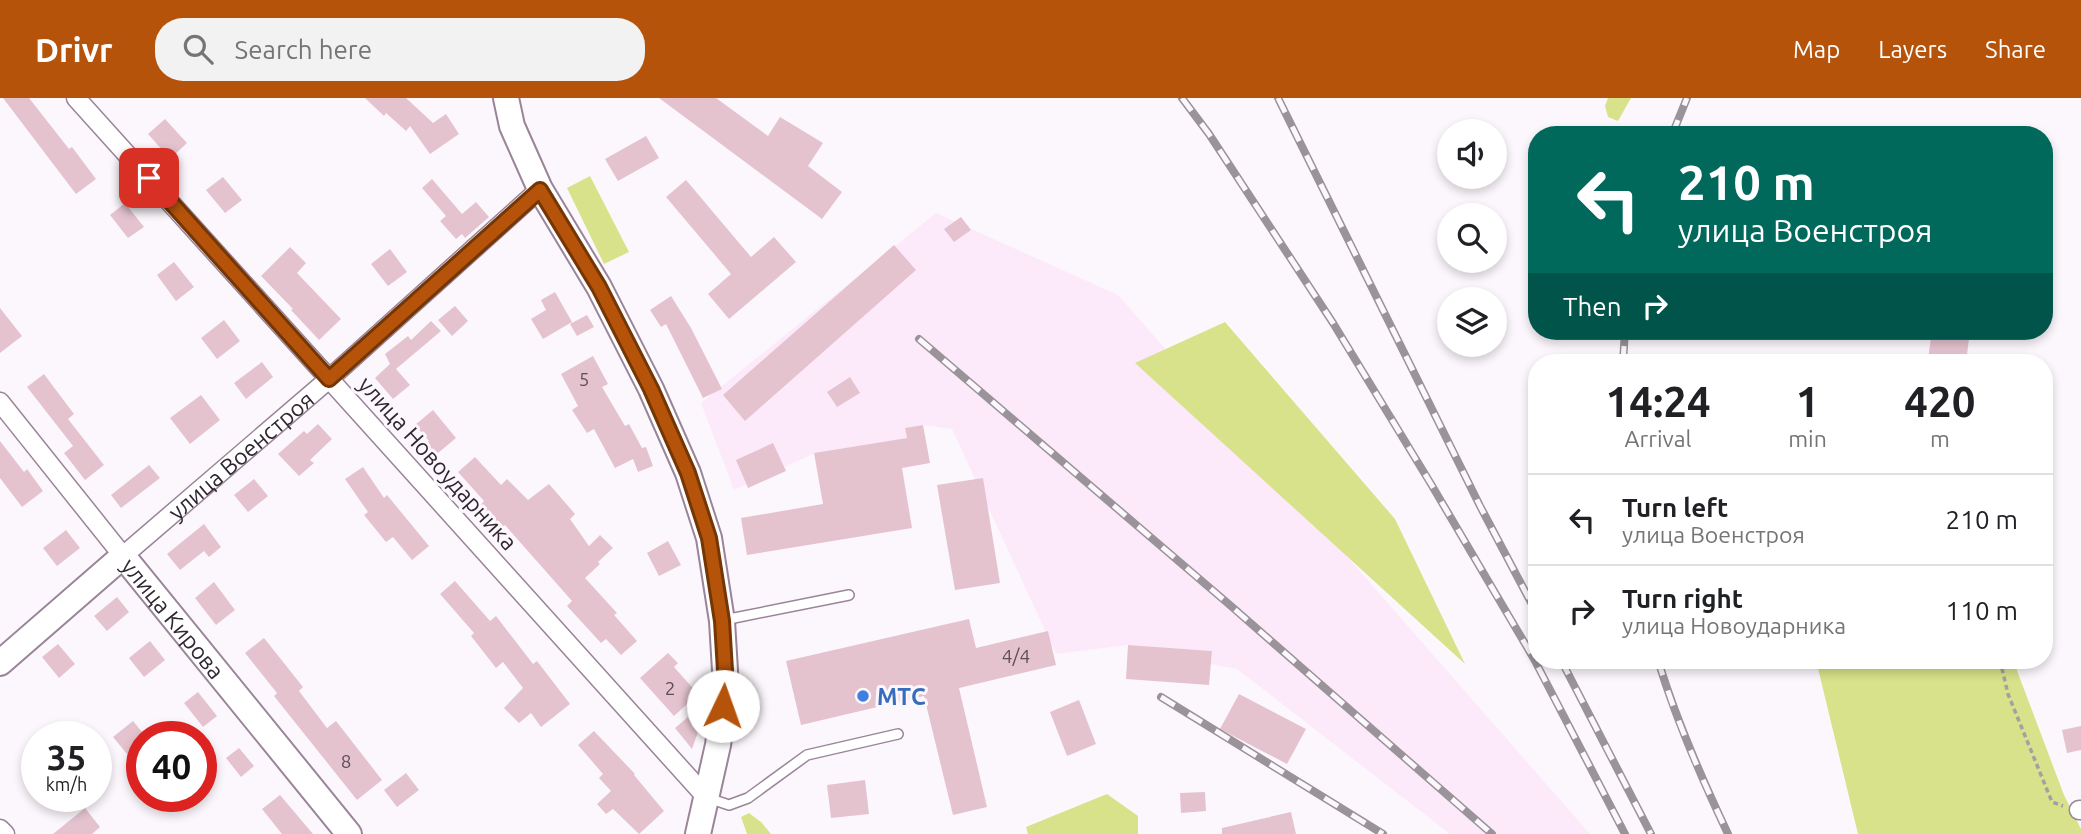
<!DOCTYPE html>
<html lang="en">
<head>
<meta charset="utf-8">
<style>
  body { margin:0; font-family:Ubuntu,sans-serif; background:#f2f2f2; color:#202124; height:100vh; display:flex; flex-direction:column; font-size:26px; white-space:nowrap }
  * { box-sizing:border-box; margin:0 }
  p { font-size:23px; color:#757577 }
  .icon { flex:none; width:38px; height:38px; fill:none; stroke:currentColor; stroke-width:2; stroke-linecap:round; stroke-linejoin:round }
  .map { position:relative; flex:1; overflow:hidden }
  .sheet { position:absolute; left:1528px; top:256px; width:525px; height:315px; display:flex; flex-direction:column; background:#fff; border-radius:28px; box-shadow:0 4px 10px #0003 }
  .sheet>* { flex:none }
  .guide { position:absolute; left:1528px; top:28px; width:525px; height:214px; border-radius:28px; box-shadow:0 4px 10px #0003; background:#00695c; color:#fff; overflow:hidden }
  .tools { position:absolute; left:1437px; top:21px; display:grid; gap:14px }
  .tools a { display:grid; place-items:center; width:70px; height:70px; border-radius:50%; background:#fff; box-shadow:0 4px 10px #0003; font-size:35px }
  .speed { position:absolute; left:21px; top:623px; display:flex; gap:14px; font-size:35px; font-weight:700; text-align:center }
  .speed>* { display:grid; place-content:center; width:91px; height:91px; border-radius:50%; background:#fff; box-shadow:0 4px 10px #0003; line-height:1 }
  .speed small { font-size:18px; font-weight:400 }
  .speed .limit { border:10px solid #d22; background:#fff; color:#111 }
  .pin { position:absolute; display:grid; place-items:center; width:60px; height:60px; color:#fff; margin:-30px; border-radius:14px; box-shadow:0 4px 10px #0006 }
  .me { position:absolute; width:77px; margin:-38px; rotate:3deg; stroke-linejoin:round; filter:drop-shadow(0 0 5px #0008) }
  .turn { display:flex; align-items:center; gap:24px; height:147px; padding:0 35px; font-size:32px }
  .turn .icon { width:91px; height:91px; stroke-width:2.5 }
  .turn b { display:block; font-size:49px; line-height:60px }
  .then { display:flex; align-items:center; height:66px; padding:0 35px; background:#0003; gap:14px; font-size:26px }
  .eta { display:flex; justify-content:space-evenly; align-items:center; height:119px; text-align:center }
  .eta b { font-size:42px; font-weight:600; line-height:49px }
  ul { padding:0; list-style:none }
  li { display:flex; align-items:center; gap:21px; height:91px; padding:0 35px; border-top:2px solid #e0e0e0 }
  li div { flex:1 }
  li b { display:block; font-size:26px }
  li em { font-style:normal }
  header { display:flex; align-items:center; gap:42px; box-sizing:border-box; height:98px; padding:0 35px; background:#b45309; color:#fff }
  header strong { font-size:33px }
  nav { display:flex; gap:38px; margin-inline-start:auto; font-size:24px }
  .search { width:490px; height:63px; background:#f2f2f2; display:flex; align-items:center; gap:18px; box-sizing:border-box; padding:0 24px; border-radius:28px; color:#757577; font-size:26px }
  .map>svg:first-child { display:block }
  .built { fill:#fceafb }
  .green { fill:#d8e28a }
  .building { fill:#e4c3cf }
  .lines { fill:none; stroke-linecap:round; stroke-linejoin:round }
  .lane-casing { stroke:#9a8499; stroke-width:12 }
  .street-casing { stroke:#9a8499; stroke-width:21 }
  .secondary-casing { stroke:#9a8499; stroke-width:28 }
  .path { stroke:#a59fa5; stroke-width:3.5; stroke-dasharray:5 3.5; stroke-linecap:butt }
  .lane { stroke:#fff; stroke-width:9 }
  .street { stroke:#fff; stroke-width:18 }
  .secondary { stroke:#fff; stroke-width:24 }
  .rail-casing { stroke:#9a939a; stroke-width:8 }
  .rail { stroke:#fcf7fc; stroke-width:5; stroke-dasharray:16; stroke-linecap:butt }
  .route-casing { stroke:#753606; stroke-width:18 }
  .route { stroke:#b45309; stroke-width:12 }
  .shop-dot { fill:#3f7fe0; stroke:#fcf7fc; stroke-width:2.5 }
  .labels { text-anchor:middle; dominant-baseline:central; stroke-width:6; stroke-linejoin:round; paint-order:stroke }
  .number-label { font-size:19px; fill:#5d4e58 }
  .street-label { font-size:23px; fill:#302730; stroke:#fcf7fc }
  .shop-label { font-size:23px; font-weight:bold; fill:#366cbe; stroke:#fcf7fc; text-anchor:start }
</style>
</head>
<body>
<header>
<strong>Drivr</strong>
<div class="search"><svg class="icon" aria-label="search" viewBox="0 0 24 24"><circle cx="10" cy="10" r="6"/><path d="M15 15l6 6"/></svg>Search here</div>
<nav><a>Map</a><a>Layers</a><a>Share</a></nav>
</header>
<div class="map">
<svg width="2081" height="736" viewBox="0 0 2081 736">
  <rect width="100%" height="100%" fill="#fcf7fc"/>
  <!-- built -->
  <path class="built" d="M936 115 1118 197 1590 736H1450L1237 571 1211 566 1212 553 1128 547 1056 556 952 331 923 327 905 330 907 340 815 355 734 392 701 305Z"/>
  <!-- green -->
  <path class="green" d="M1608 0H1631L1618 23 1608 19 1605 8Z
    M590 78 629 154 604 166 567 90Z
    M1225 224 1395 421 1465 566 1135 265Z
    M1816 562H2013L2064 697 2081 731V736H1858Z
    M1107 696 1138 718V736H1028L1026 729Z
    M749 715 761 724 771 736H747L741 719Z"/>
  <!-- building -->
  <path class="building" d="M3 0H29L69 51 72 49 96 81 76 96Z
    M365 0H406L433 25 446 16 459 36 430 56 410 28 406 33 386 15 384 18Z
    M659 0H716L768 38 780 19 823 45 808 68 842 94 822 121Z
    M165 21 187 45 170 61 148 36Z
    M646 38 659 60 618 83 605 61Z
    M223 79 242 102 225 115 206 92Z
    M432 81 462 116 476 104 489 119 465 140 462 136 456 141 440 123 446 118 422 90Z
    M686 82 751 159 774 139 796 164 729 221 708 196 731 176 666 99Z
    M125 105 144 129 128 140 110 117Z
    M961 119 971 132 954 144 944 131Z
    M894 147 916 172 745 323 723 297Z
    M290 149 306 165 297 175 341 221 319 242 291 212 293 211 261 178Z
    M390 151 407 174 388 188 371 166Z
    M174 164 194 189 176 203 157 177Z
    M555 194 572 224 543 241 531 221 546 212 541 202Z
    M671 198 691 230 722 291 703 300 666 226 661 229 650 212Z
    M455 208 468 223 452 238 438 222Z
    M0 210 22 238 0 255Z
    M587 217 594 229 577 238 570 226Z
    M224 222 240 243 217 261 201 240Z
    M431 223 441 233 396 271 410 287 393 301 375 280 390 266 385 256 408 238 411 242Z
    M1932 233H1970L1966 264 1928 261Z
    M593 258 608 286 602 289 625 328 629 326 642 350 646 349 653 368 638 374 633 361 615 370 594 331 587 335 572 312 578 308 561 276Z
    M262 264 273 279 246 301 234 285Z
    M44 276 74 316 68 321 104 367 85 382 64 355 73 348 27 289Z
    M850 279 860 295 837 309 827 294Z
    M201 297 220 322 190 346 170 320Z
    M433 312 456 340 432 360 422 349 429 343 415 327Z
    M318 326 332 341 310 362 314 365 299 378 278 356 304 333 307 336Z
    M923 327 930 365 902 370 912 430 747 457 741 420 823 406 814 355 907 340 905 330Z
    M0 343 24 374 27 371 43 393 22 409 0 380Z
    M773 345 786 373 748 390 736 362Z
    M475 359 501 387 507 381 528 402 549 386 575 416 570 421 589 448 600 437 613 450 598 464 600 466 585 480 617 515 614 517 637 543 621 557 606 541 601 545 567 508 572 503 505 427 498 433 477 411 484 403 458 374Z
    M149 367 160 380 121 410 111 397Z
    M363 369 384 400 387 397 429 448 412 462 393 439 386 444 364 417 368 414 345 381Z
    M983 380 1000 485 955 492 937 387Z
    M254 381 268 398 248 414 234 397Z
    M204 426 221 449 209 459 204 453 180 472 167 456Z
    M66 432 80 450 57 468 43 450Z
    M668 443 681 467 659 478 647 455Z
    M455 483 490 523 496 518 533 566 537 563 570 606 541 629 531 615 519 625 504 610 523 590 503 564 496 570 471 538 474 535 440 496Z
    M214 484 235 512 216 527 195 500Z
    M117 499 129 514 107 533 94 518Z
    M969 521 976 550 1048 533 1056 567 959 590 987 709 953 717 924 598 801 627 786 563Z
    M264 540 303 589 299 593 327 630 336 623 382 682 357 702 274 598 277 595 245 555Z
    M150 543 165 562 144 579 129 560Z
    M58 546 75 566 59 580 42 559Z
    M1128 547 1212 553 1209 587 1126 581Z
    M668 555 678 565 674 569 698 596 674 618 640 580Z
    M198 594 217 618 203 629 184 605Z
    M1239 596 1306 631 1287 666 1220 631Z
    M1079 602 1096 646 1067 658 1050 614Z
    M688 619 699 631 692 651 675 630Z
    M133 623 142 634V674L113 639Z
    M2081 628V652L2067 655 2062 632Z
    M594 633 635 676 634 677 664 713 639 736 613 711 606 716 597 706 611 693 599 680 603 676 578 647Z
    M239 650 254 668 241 679 226 660Z
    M406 675 419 692 397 709 384 692Z
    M865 682 869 716 831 720 827 687Z
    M1205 694 1206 713 1181 715 1180 695Z
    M280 697 313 736H282L262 711Z
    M85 710 100 729 92 736H53Z
    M1291 714 1296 736H1222V730Z"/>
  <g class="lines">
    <defs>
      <path id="lane" d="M724 522 849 497
        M708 700 729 707 748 700 807 657 898 636"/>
      <g id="street">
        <path d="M76 0 707 700"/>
        <path id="s1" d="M0 304 123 458 329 281 540 91"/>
        <path d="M2079 712H2081"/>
        <path d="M0 731 5 736"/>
      </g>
      <g id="secondary">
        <path d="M506 0 512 28 540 91 599 189 651 291 688 375 709 440 722 523 726 589 718 647 698 736"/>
        <path id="s2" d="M0 565 123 458 349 736"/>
      </g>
    </defs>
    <!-- lane casing -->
    <use href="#lane" class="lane-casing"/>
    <!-- street casing -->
    <use href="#street" class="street-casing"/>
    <!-- secondary casing -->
    <use href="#secondary" class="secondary-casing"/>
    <!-- path -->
    <path class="path" d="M2000 562 2008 596 2052 704 2063 708"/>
    <!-- lane -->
    <use href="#lane" class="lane"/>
    <!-- street -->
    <use href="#street" class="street"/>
    <!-- secondary -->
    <use href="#secondary" class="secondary"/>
    <defs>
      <path id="rail" d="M1182 0 1209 36 1333 225 1431 386 1534 561 1625 736
        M1278 0 1480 408 1536 514
        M1672 37 1687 0
        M919 241 1231 508 1492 736
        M1623 264 1625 233
        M1561 562 1651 736
        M1658 562C1676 622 1701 679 1728 736
        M1161 599 1383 736"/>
    </defs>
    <!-- rail casing -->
    <use href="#rail" class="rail-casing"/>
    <!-- rail -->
    <use href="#rail" class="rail"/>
  </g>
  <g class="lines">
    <defs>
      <path id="route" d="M149 80 329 281 540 92 599 189 651 291 688 375 709 440 722 523 726 589 723 608"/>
    </defs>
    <!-- route casing -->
    <use href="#route" class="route-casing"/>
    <!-- route -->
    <use href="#route" class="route"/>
  </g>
  <!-- markers -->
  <circle class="shop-dot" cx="863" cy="598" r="7"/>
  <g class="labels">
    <!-- number labels -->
    <g class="number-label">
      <text x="584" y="281">5</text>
      <text x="1016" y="558">4/4</text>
      <text x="670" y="590">2</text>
      <text x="346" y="663">8</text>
    </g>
    <!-- street labels -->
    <g class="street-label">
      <text stroke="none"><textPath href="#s1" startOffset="352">улица Военстроя</textPath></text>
      <text transform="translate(438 365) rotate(48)">улица Новоударника</text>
      <text stroke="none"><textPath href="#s2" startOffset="243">улица Кирова</textPath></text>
    </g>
    <!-- shop labels -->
    <g class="shop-label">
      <text x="877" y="598">МТС</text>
    </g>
  </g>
</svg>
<div class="tools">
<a><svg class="icon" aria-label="sound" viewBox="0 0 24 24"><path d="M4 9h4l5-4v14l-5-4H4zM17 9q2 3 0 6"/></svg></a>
<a><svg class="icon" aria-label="search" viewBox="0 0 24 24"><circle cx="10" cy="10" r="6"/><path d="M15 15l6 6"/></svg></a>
<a><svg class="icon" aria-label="layers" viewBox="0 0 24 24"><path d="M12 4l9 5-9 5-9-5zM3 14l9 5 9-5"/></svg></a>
</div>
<div class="speed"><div>35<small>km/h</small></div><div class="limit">40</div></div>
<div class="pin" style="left:149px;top:80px;background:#d93025"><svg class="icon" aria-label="arrive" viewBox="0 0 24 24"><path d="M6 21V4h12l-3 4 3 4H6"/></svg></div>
<svg class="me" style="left:723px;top:608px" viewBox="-20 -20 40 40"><circle r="19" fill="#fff"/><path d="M0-13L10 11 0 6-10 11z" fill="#b45309"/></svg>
<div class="guide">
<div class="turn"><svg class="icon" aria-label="left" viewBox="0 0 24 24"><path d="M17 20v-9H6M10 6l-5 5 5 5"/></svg><div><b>210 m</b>улица Военстроя</div></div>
<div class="then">Then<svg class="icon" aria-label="right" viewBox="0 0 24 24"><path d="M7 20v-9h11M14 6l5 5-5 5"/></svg></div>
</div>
<section class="sheet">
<div class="eta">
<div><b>14:24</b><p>Arrival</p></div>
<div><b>1</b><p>min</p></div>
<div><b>420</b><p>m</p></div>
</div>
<ul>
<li><svg class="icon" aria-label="left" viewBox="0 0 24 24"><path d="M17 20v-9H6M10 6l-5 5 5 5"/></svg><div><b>Turn left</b><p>улица Военстроя</p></div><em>210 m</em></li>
<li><svg class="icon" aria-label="right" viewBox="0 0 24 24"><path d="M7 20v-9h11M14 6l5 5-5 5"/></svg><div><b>Turn right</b><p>улица Новоударника</p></div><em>110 m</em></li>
</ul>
</section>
</div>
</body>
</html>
